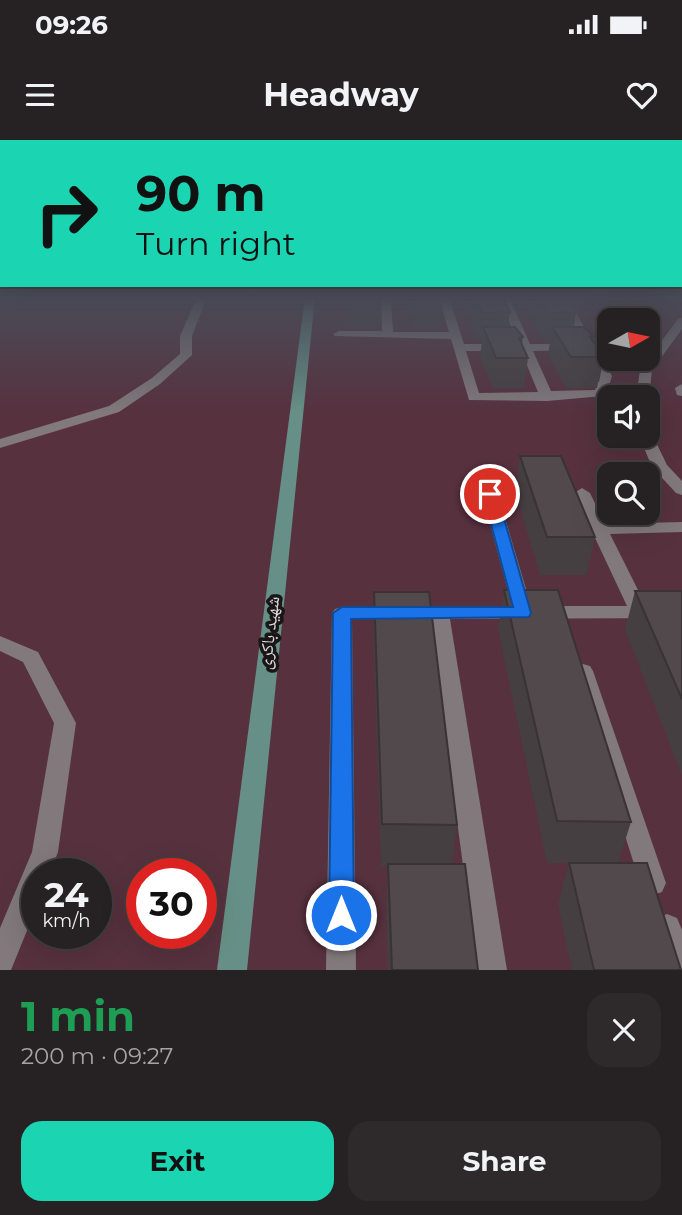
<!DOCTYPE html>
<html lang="en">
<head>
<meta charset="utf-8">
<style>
  body { margin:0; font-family:Montserrat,"Noto Naskh Arabic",sans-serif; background:#2e2a2b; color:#f1f3f6; height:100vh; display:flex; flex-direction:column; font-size:26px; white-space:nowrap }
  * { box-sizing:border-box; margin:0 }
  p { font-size:23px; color:#a4a4a6 }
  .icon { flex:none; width:38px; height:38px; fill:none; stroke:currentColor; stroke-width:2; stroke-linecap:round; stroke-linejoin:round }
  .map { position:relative; height:830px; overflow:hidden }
  .details { display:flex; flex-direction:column; background:#262223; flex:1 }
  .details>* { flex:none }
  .top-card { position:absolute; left:0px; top:0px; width:682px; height:147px; box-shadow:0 7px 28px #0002,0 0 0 2px #423f41; background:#1bd5b2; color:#111; overflow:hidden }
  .needle { width:46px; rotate:81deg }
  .fabs { position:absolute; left:597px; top:168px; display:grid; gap:14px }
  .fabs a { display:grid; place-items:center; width:63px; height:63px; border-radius:14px; background:#262223; box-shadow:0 7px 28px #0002,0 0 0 2px #423f41; font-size:35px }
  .speed { position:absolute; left:21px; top:718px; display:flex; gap:14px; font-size:35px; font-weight:700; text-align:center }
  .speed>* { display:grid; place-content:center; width:91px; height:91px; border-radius:50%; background:#262223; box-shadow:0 7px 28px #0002,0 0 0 2px #423f41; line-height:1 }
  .speed small { font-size:18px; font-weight:400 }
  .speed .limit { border:10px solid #d22; background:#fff; color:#111 }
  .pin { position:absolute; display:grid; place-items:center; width:60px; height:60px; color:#fff; margin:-30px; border:4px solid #fff; border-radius:50%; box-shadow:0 2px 7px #0007 }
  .me { position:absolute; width:77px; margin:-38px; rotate:0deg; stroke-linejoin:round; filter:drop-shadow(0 0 5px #0008) }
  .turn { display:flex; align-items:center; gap:24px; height:147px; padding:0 21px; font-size:32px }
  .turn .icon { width:91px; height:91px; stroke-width:2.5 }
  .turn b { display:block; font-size:49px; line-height:60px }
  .round { display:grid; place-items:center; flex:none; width:74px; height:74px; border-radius:21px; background:#2e2a2b }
  .summary { display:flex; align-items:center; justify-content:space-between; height:119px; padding:0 21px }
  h1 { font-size:42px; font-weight:700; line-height:52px; color:#1e9e55 }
  .primary-button { display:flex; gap:14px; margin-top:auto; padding:14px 21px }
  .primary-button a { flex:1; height:80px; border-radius:21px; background:#1bd5b2; color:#111; font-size:28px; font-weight:700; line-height:80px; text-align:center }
  .primary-button a+a { background:#2e2a2b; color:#f1f3f6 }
  .status { display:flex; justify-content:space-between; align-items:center; height:49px; padding:0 35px; background:#262223; direction:ltr }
  .status svg { height:19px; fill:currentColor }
  header { display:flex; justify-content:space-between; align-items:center; height:91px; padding:0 21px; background:#262223; font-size:32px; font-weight:700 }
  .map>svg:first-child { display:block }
  .green { fill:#57313e; fill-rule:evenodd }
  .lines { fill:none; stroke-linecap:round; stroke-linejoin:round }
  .minor { fill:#81797b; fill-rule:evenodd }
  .tertiary { fill:#81797b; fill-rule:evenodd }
  .secondary { fill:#669087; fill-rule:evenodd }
  .wall { fill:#463f41 }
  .building { fill:#51494c; stroke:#393335; stroke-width:2 }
  .route { fill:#1a73e8; stroke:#114b97; stroke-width:2 }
  .labels { text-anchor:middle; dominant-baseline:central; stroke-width:7; stroke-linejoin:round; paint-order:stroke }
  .street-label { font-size:18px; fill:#ddd8d9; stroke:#191617 }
</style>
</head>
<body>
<div class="status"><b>09:26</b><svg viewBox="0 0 49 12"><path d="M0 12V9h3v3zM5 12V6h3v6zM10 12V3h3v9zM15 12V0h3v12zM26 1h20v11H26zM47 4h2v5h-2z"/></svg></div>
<header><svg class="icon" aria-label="menu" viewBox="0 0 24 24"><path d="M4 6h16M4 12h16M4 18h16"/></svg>Headway<svg class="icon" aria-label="heart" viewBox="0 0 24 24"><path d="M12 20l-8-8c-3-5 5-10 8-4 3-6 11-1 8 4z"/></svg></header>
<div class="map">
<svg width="682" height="830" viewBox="0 0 682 830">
  <rect width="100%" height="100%" fill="#332d2f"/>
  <!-- green -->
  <path class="green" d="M0 157H682V830H0ZM609 180H648V219H609ZM609 257H648V296H609ZM609 334H648V373H609ZM37 733H96V793H37ZM142 733H201V793H142Z"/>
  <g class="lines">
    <!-- minor -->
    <path class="minor" d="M197 157H207L192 196V215L160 244 119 272 0 308V299L109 266 152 238 180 214V196Z
      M381 157H391L393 192H449L439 157H449L464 204H518L499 157H509L530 204H571L577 207 571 210 533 211 551 251 595 250 600 236 557 157H567L612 236 608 249 642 252 649 256H603L547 261 469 260 451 199 335 196 333 194 339 191H382ZM466 211H521L538 252 479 253Z
      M682 244V256L677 255 675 248Z
      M582 348 590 353 605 384 682 382V392L610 394 646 466H682V478L450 479 507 830H477L430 479H352L356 830H326L332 473 335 469 342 467 512 466 482 354 490 349 498 354 531 466H627L574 353Z
      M0 496 38 512 76 583 58 712 50 733H37V766L11 830H0V788L32 712 54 583 23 522 0 511Z
      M583 524 590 526 593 531 666 743 662 752 653 755 644 752 640 743 573 531 576 526Z
      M667 774 677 778 682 790V830H666L653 787 657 778Z"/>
    <!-- tertiary -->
    <path class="tertiary" d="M682 178V189L652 230 649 257H636L640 230 678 179Z
      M648 292 653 296 667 325 682 341V355L676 353 652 327 639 296H648Z"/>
    <!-- secondary -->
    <path class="secondary" d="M305 157H315L247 830H217Z"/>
  </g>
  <!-- wall -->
  <path class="wall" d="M350 157H378L377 187H350Z
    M406 157H440L441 159 439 187H412Z
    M463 157H506L505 163 510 172 508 187 523 197 522 205 528 218 524 248 493 249 480 217 482 201H479L468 175 469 170Z
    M521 157H570L569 161 576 172 574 187 594 197V202L598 208 605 212 599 242H598L597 248H566L548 216 550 201H544L529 175 530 172Z
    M520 316 595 397 587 435H540L515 351Z
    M504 450 631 682 618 723 681 830H572L558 764 569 723H547L498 489Z
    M635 451H682V635L625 490Z
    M374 452 457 685 452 724 478 830H388L386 765 388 726H381L373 491Z"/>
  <!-- building -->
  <path class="building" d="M350 157H377L378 159H350Z
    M413 157H440L441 159H414Z
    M474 157H503L510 172 482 173Z
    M538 157H567L576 172 548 173Z
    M483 187H515L523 197 519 198 528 218H496Z
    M552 187H584L594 197H590L598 208 605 212H600L602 217H571Z
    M520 316H561L595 397H547Z
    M504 450H558L631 682 557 681Z
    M635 451H682V559Z
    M374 452H429L457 685 382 684Z
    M569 723H647L681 830H594Z
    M388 724H465L478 830H392Z"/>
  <!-- sky -->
  <linearGradient id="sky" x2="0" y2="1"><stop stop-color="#1c191a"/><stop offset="0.58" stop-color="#4a4c58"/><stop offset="1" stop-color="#4a4c58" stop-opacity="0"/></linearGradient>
  <rect width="682" height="273" fill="url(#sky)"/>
  <!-- route -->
  <path class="route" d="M490 350 497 354 531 473 529 477 351 479 354 775 350 783 341 787 332 783 329 775 333 473 342 467H513L483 354Z"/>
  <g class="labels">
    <!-- street labels -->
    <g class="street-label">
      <text transform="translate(269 493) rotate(-83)">شهید باکری</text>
    </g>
  </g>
</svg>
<div class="fabs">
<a><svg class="needle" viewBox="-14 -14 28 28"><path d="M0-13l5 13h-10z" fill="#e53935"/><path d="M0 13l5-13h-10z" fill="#a4a4a6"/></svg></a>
<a><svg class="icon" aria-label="sound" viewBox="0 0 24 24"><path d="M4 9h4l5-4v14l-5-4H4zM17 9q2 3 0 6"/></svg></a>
<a><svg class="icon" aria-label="search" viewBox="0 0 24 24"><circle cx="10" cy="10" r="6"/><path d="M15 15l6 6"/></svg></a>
</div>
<div class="speed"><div>24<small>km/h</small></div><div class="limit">30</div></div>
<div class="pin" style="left:490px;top:354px;background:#d93025"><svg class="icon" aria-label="arrive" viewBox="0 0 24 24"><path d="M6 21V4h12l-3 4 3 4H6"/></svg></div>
<svg class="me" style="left:341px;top:775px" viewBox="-20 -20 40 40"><circle r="17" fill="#1a73e8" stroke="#fff" stroke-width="3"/><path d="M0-11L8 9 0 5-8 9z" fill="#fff"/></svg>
<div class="top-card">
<div class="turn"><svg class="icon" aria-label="right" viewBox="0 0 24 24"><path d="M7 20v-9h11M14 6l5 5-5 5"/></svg><div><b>90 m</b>Turn right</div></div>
</div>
</div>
<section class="details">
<div class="summary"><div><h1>1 min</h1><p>200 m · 09:27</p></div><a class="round"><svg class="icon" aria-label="close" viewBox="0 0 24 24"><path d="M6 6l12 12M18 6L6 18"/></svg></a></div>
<div class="primary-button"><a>Exit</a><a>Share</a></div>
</section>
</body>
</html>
